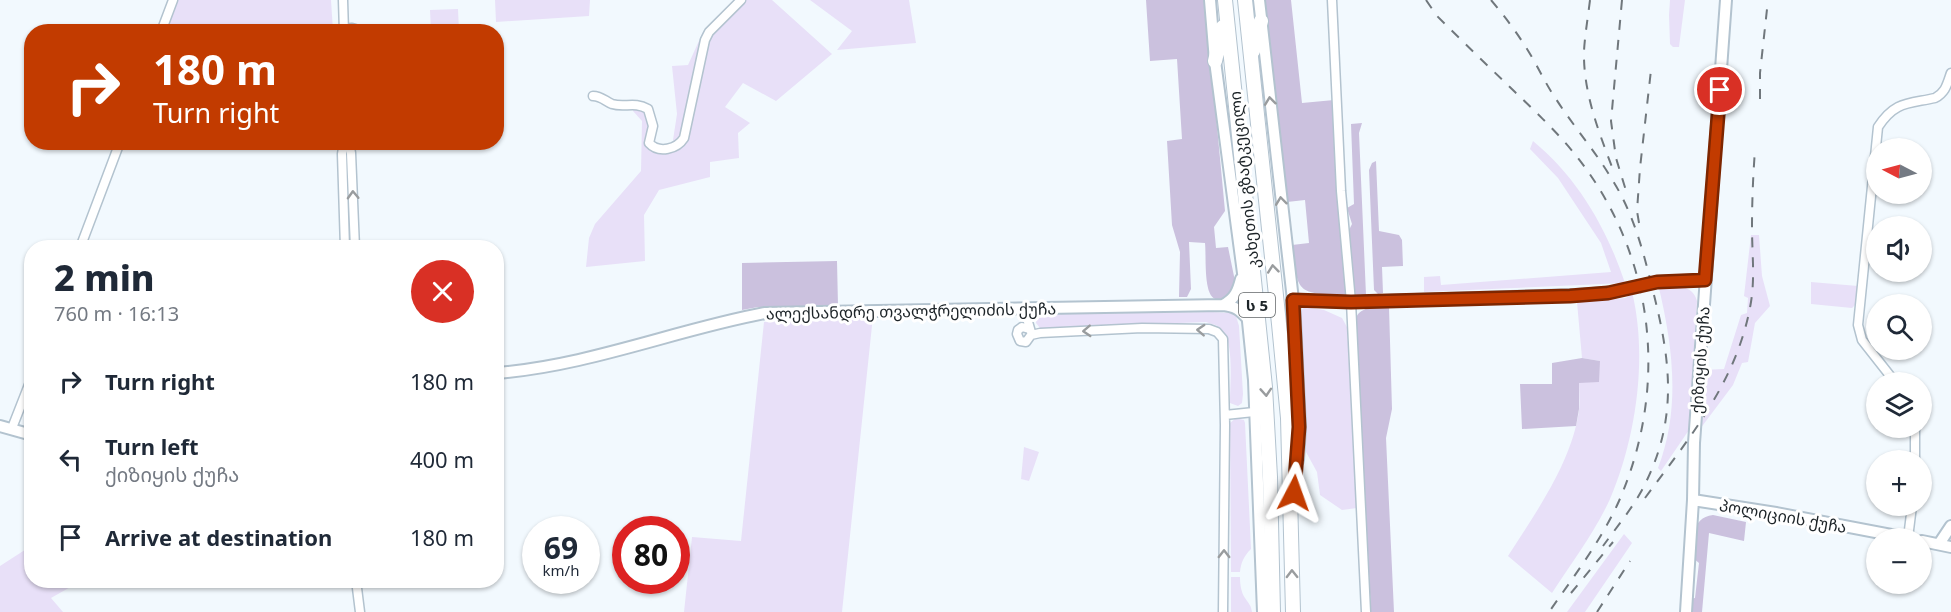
<!DOCTYPE html>
<html lang="en">
<head>
<meta charset="utf-8">
<style>
  body { margin:0; font-family:"Noto Sans","Noto Sans Georgian",sans-serif; background:#f6f6f7; color:#1f2937; height:100vh; display:flex; flex-direction:column; font-size:22px; white-space:nowrap }
  * { box-sizing:border-box; margin:0 }
  p { font-size:20px; color:#747a83 }
  .icon { flex:none; width:33px; height:33px; fill:none; stroke:currentColor; stroke-width:2; stroke-linecap:round; stroke-linejoin:round }
  .map { position:relative; flex:1; overflow:hidden }
  .panel { position:absolute; left:24px; top:240px; width:480px; height:348px; display:flex; flex-direction:column; background:#fff; border-radius:24px; box-shadow:0 2px 4px #0004 }
  .panel>* { flex:none }
  .top-card { position:absolute; left:24px; top:24px; width:480px; height:126px; border-radius:24px; box-shadow:0 2px 4px #0004; background:#c23b00; color:#fff; overflow:hidden }
  .needle { width:39px; rotate:276deg }
  .controls { position:absolute; left:1866px; top:138px; display:grid; gap:12px }
  .controls a { display:grid; place-items:center; width:66px; height:66px; border-radius:50%; background:#fff; box-shadow:0 2px 4px #0004; font-size:30px }
  .speed { position:absolute; left:522px; top:516px; display:flex; gap:12px; font-size:30px; font-weight:700; text-align:center }
  .speed>* { display:grid; place-content:center; width:78px; height:78px; border-radius:50%; background:#fff; box-shadow:0 2px 4px #0004; line-height:1 }
  .speed small { font-size:15px; font-weight:400 }
  .speed .limit { border:9px solid #d22; background:#fff; color:#111 }
  .pin { position:absolute; display:grid; place-items:center; width:51px; height:51px; color:#fff; margin:-26px; border:3px solid #fff; border-radius:50%; box-shadow:0 2px 6px #0007 }
  .me { position:absolute; width:66px; margin:-33px; rotate:4deg; stroke-linejoin:round; filter:drop-shadow(0 0 4px #0008) }
  .turn { display:flex; align-items:center; gap:21px; height:126px; padding:0 30px; font-size:27px }
  .turn .icon { width:78px; height:78px; stroke-width:2.5 }
  .turn b { display:block; font-size:42px; line-height:51px }
  .round { display:grid; place-items:center; flex:none; width:63px; height:63px; border-radius:32px; background:#f6f6f7 }
  .headline { display:flex; align-items:center; justify-content:space-between; height:102px; padding:0 30px }
  h1 { font-size:36px; font-weight:800; line-height:45px }
  ul { padding:0; list-style:none }
  li { display:flex; align-items:center; gap:18px; height:78px; padding:0 30px }
  li div { flex:1 }
  li b { display:block; font-size:22px }
  li em { font-style:normal }
  .map>svg:first-child { display:block }
  .green { fill:#e8e0f8 }
  .forest { fill:#cbc1de }
  .lines { fill:none; stroke-linecap:round; stroke-linejoin:round }
  .minor-casing { stroke:#b3c3cf; stroke-width:11 }
  .tertiary-casing { stroke:#b3c3cf; stroke-width:14 }
  .trunk-casing { stroke:#b3c3cf; stroke-width:16 }
  .minor { stroke:#fff; stroke-width:8 }
  .tertiary { stroke:#fff; stroke-width:10 }
  .trunk { stroke:#fff; stroke-width:14 }
  .rail { stroke:#70777c; stroke-width:2; stroke-dasharray:10 10; stroke-linecap:butt }
  .oneway { stroke:#999c9e }
  .route-casing { stroke:#7e2600; stroke-width:15 }
  .route { stroke:#c23b00; stroke-width:10 }
  .labels { text-anchor:middle; dominant-baseline:central; stroke-width:6; stroke-linejoin:round; paint-order:stroke }
  .shield { fill:#fff; stroke:#616668; stroke-width:1.5 }
  .shield-label { font-size:15px; font-weight:bold; fill:#1d2428 }
  .street-label { font-size:16px; fill:#1d2428; stroke:#fff }
</style>
</head>
<body>
<div class="map">
<svg width="1951" height="612" viewBox="0 0 1951 612">
  <rect width="100%" height="100%" fill="#f2f9fe"/>
  <!-- green -->
  <path class="green" d="M177 0H331L333 31 165 32Z
    M495 0H590L589 16 496 22Z
    M744 0H772L832 54 776 101 743 83 725 107 750 123 738 133 739 158 710 162V177L659 190 644 215 645 261 586 267 589 238 595 224 641 171 642 121 633 111 634 107 645 110 651 127 647 144 677 149 711 34Z
    M810 0H909L916 43 837 50 852 31Z
    M1670 0H1685L1679 47H1673L1670 44 1669 15Z
    M458 9 459 31H431L430 10Z
    M703 32 705 33 682 136 677 144 673 140 677 114 672 66 688 65Z
    M1533 141C1578 178 1607 229 1625 283L1424 292V277L1440 276 1441 285 1611 272 1601 243 1558 178 1530 149Z
    M1751 235H1759L1762 276 1770 306 1755 323 1748 362 1742 363 1733 385 1700 429 1698 435 1702 370 1724 369 1741 315 1747 313 1748 298 1744 296Z
    M1811 282 1858 286 1855 305 1852 308 1811 304Z
    M1658 284C1673 285 1693 284 1697 301L1689 430 1661 471 1658 468C1681 408 1673 346 1658 284Z
    M1632 292C1648 357 1636 438 1610 499 1595 532 1572 562 1552 593L1508 556C1536 512 1571 464 1579 411 1580 402 1579 392 1579 383L1600 361 1582 358 1577 302 1626 298Z
    M1305 307 1324 310 1342 318 1347 327 1357 508 1342 510 1320 495 1317 472 1306 452 1297 314Z
    M1212 312 1230 313 1236 316 1239 326 1243 394 1242 403 1238 406 1230 403C1230 385 1234 344 1223 331 1219 325 1212 324 1206 322L1047 328H1040L1036 323 1037 316 1046 314Z
    M873 316 842 612H684L692 537 741 541 764 322Z
    M1236 418 1244 420 1245 423 1251 549C1244 556 1241 562 1240 572H1231L1230 423Z
    M1024 447 1039 452 1029 481 1021 479Z
    M1624 534 1632 543 1585 612H1567Z
    M31 546 32 580 81 581 51 598 63 612H0V566Z
    M1231 577H1240C1240 584 1241 592 1245 598 1249 604 1251 605 1252 612H1231Z"/>
  <!-- forest -->
  <path class="forest" d="M1146 0H1205L1225 211 1214 227 1216 248 1228 247 1235 281 1234 290C1200 323 1207 261 1205 243L1189 242 1191 289 1187 297H1179L1180 252 1172 225 1167 141 1182 139 1177 59 1150 61Z
    M1264 0H1291L1302 103 1334 100 1347 296C1297 292 1298 296 1292 245L1309 243 1305 200 1287 202Z
    M1362 123 1359 133 1366 295 1354 296 1348 232 1352 224 1347 208 1354 204 1351 124Z
    M1376 161 1379 231 1399 235 1402 240 1403 266 1382 267 1383 293 1378 294 1374 290 1369 170 1372 163Z
    M837 261 838 306 758 307 742 310V263Z
    M1389 307 1392 409 1386 438 1394 612H1371L1356 318C1361 305 1378 308 1389 307Z
    M1582 358 1600 361 1599 382 1579 383V409L1576 426 1522 429 1520 384H1552V363Z
    M1713 515 1746 522 1744 541 1709 533 1702 612H1689L1690 599 1695 598 1699 563 1693 558C1694 540 1690 518 1713 515Z"/>
  <g class="lines">
    <defs>
      <path id="minor" d="M343 0 344 32
        M1332 0 1341 191 1351 302 1366 612
        M344 29 352 28 365 32
        M161 32 173 0
        M593 96C601 96 605 101 612 104 625 108 634 101 648 109L653 126 649 143C659 154 677 149 684 138L705 40 709 32 741 0
        M344 142 342 154 345 248
        M349 142 351 153 355 248
        M80 248 120 142
        M1024 308 1031 332
        M1029 329 1022 327 1018 330 1017 334 1020 341 1026 342 1031 335 1040 333 1142 328 1209 329 1217 332 1223 339 1225 425 1223 612
        M1895 382 1862 340 1858 325 1878 127C1895 101 1908 104 1935 98 1946 92 1947 84 1951 73
        M1225 415 1254 412
        M12 428 32 377
        M1915 428V460
        M1908 538 1912 506
        M356 580 360 612"/>
      <path id="tertiary" d="M1210 0 1215 61 1243 273 1254 380 1263 612
        M1259 0 1293 300 1351 302 1575 295 1608 293 1657 282 1705 280
        M1223 305C1235 299 1238 291 1241 279
        M496 373C588 366 675 330 765 313L1223 305C1235 306 1240 310 1248 319
        M0 426 32 435
        M1693 500 1776 513 1907 538
        M1922 541 1951 547
        M1939 544 1951 526
        M1686 612 1693 500 1694 443 1726 0"/>
      <path id="trunk" d="M1225 0 1265 387 1270 477 1273 612
        M1245 0 1279 324 1288 418 1293 612
        M1253 51 1261 21
        M1215 61 1223 27
        M1293 300 1299 427 1297 460"/>
    </defs>
    <!-- minor casing -->
    <use href="#minor" class="minor-casing"/>
    <!-- tertiary casing -->
    <use href="#tertiary" class="tertiary-casing"/>
    <!-- trunk casing -->
    <use href="#trunk" class="trunk-casing"/>
    <!-- minor -->
    <use href="#minor" class="minor"/>
    <!-- tertiary -->
    <use href="#tertiary" class="tertiary"/>
    <!-- trunk -->
    <use href="#trunk" class="trunk"/>
    <!-- rail -->
    <path class="rail" d="M1426 0 1437 16C1463 42 1489 67 1515 92 1537 113 1559 134 1578 158 1655 257 1669 386 1619 501 1601 541 1574 576 1549 612
      M1491 0C1507 19 1521 38 1533 59 1541 73 1547 86 1556 99 1574 127 1596 152 1613 181 1633 213 1643 250 1652 287 1671 361 1679 420 1642 490 1631 510 1616 528 1603 546
      M1590 0C1588 17 1585 34 1584 51 1583 91 1598 130 1612 167
      M1622 0 1611 121 1616 158 1627 194
      M1760 99V73L1768 0
      M1639 223 1637 211 1640 168 1651 70
      M1645 498C1690 437 1738 380 1751 302 1755 277 1752 253 1752 228 1752 202 1753 176 1755 150
      M1571 593 1613 542
      M1597 612 1630 561"/>
  </g>
  <!-- one-way arrows -->
  <defs><path id="oneway-chevron" d="M-2-3.5L2.5 0L-2 3.5" fill="none" stroke-width="1.6" stroke-linecap="round" stroke-linejoin="round" transform="scale(1.5)"/></defs>
  <g class="oneway">
    <use href="#oneway-chevron" transform="translate(1270 101) rotate(-97)"/>
    <use href="#oneway-chevron" transform="translate(353 195) rotate(-92)"/>
    <use href="#oneway-chevron" transform="translate(1281 201) rotate(-97)"/>
    <use href="#oneway-chevron" transform="translate(1273 269) rotate(-96)"/>
    <use href="#oneway-chevron" transform="translate(1201 330) rotate(-177)"/>
    <use href="#oneway-chevron" transform="translate(1087 331) rotate(177)"/>
    <use href="#oneway-chevron" transform="translate(1266 392) rotate(86)"/>
    <use href="#oneway-chevron" transform="translate(1224 554) rotate(-90)"/>
    <use href="#oneway-chevron" transform="translate(1292 574) rotate(-91)"/>
  </g>
  <g class="lines">
    <defs>
      <path id="route" d="M1294 493 1299 427 1293 300 1351 302 1570 296 1608 293 1657 282 1705 280 1720 90"/>
    </defs>
    <!-- route casing -->
    <use href="#route" class="route-casing"/>
    <!-- route -->
    <use href="#route" class="route"/>
  </g>
  <g class="labels">
    <!-- shield labels -->
    <rect class="shield" x="1239" y="293" width="36" height="24" rx="4.5"/>
    <g class="shield-label">
      <text x="1257" y="305">ს 5</text>
    </g>
    <!-- street labels -->
    <g class="street-label">
      <text transform="translate(1244 180) rotate(-96)">კახეთის გზატკეცილი</text>
      <text transform="translate(911 311) rotate(-1)">ალექსანდრე თვალჭრელიძის ქუჩა</text>
      <text transform="translate(1700 360) rotate(-86)">ქიზიყის ქუჩა</text>
      <text transform="translate(1783 516) rotate(10)">პოლიციის ქუჩა</text>
    </g>
  </g>
</svg>
<div class="controls">
<a><svg class="needle" viewBox="-14 -14 28 28"><path d="M0-13l5 13h-10z" fill="#e53935"/><path d="M0 13l5-13h-10z" fill="#747a83"/></svg></a>
<a><svg class="icon" aria-label="sound" viewBox="0 0 24 24"><path d="M4 9h4l5-4v14l-5-4H4zM17 9q2 3 0 6"/></svg></a>
<a><svg class="icon" aria-label="search" viewBox="0 0 24 24"><circle cx="10" cy="10" r="6"/><path d="M15 15l6 6"/></svg></a>
<a><svg class="icon" aria-label="layers" viewBox="0 0 24 24"><path d="M12 4l9 5-9 5-9-5zM3 14l9 5 9-5"/></svg></a>
<a>+</a>
<a>−</a>
</div>
<div class="speed"><div>69<small>km/h</small></div><div class="limit">80</div></div>
<div class="pin" style="left:1720px;top:90px;background:#d93025"><svg class="icon" aria-label="arrive" viewBox="0 0 24 24"><path d="M6 21V4h12l-3 4 3 4H6"/></svg></div>
<svg class="me" style="left:1294px;top:493px" viewBox="-20 -20 40 40"><path d="M0-17L14 15 0 8-14 15z" fill="#c23b00" stroke="#fff" stroke-width="4"/></svg>
<div class="top-card">
<div class="turn"><svg class="icon" aria-label="right" viewBox="0 0 24 24"><path d="M7 20v-9h11M14 6l5 5-5 5"/></svg><div><b>180 m</b>Turn right</div></div>
</div>
<section class="panel">
<div class="headline"><div><h1>2 min</h1><p>760 m · 16:13</p></div><a class="round" style="background:#d93025;color:#fff"><svg class="icon" aria-label="close" viewBox="0 0 24 24"><path d="M6 6l12 12M18 6L6 18"/></svg></a></div>
<ul>
<li><svg class="icon" aria-label="right" viewBox="0 0 24 24"><path d="M7 20v-9h11M14 6l5 5-5 5"/></svg><div><b>Turn right</b></div><em>180 m</em></li>
<li><svg class="icon" aria-label="left" viewBox="0 0 24 24"><path d="M17 20v-9H6M10 6l-5 5 5 5"/></svg><div><b>Turn left</b><p>ქიზიყის ქუჩა</p></div><em>400 m</em></li>
<li><svg class="icon" aria-label="arrive" viewBox="0 0 24 24"><path d="M6 21V4h12l-3 4 3 4H6"/></svg><div><b>Arrive at destination</b></div><em>180 m</em></li>
</ul>
</section>
</div>
</body>
</html>
